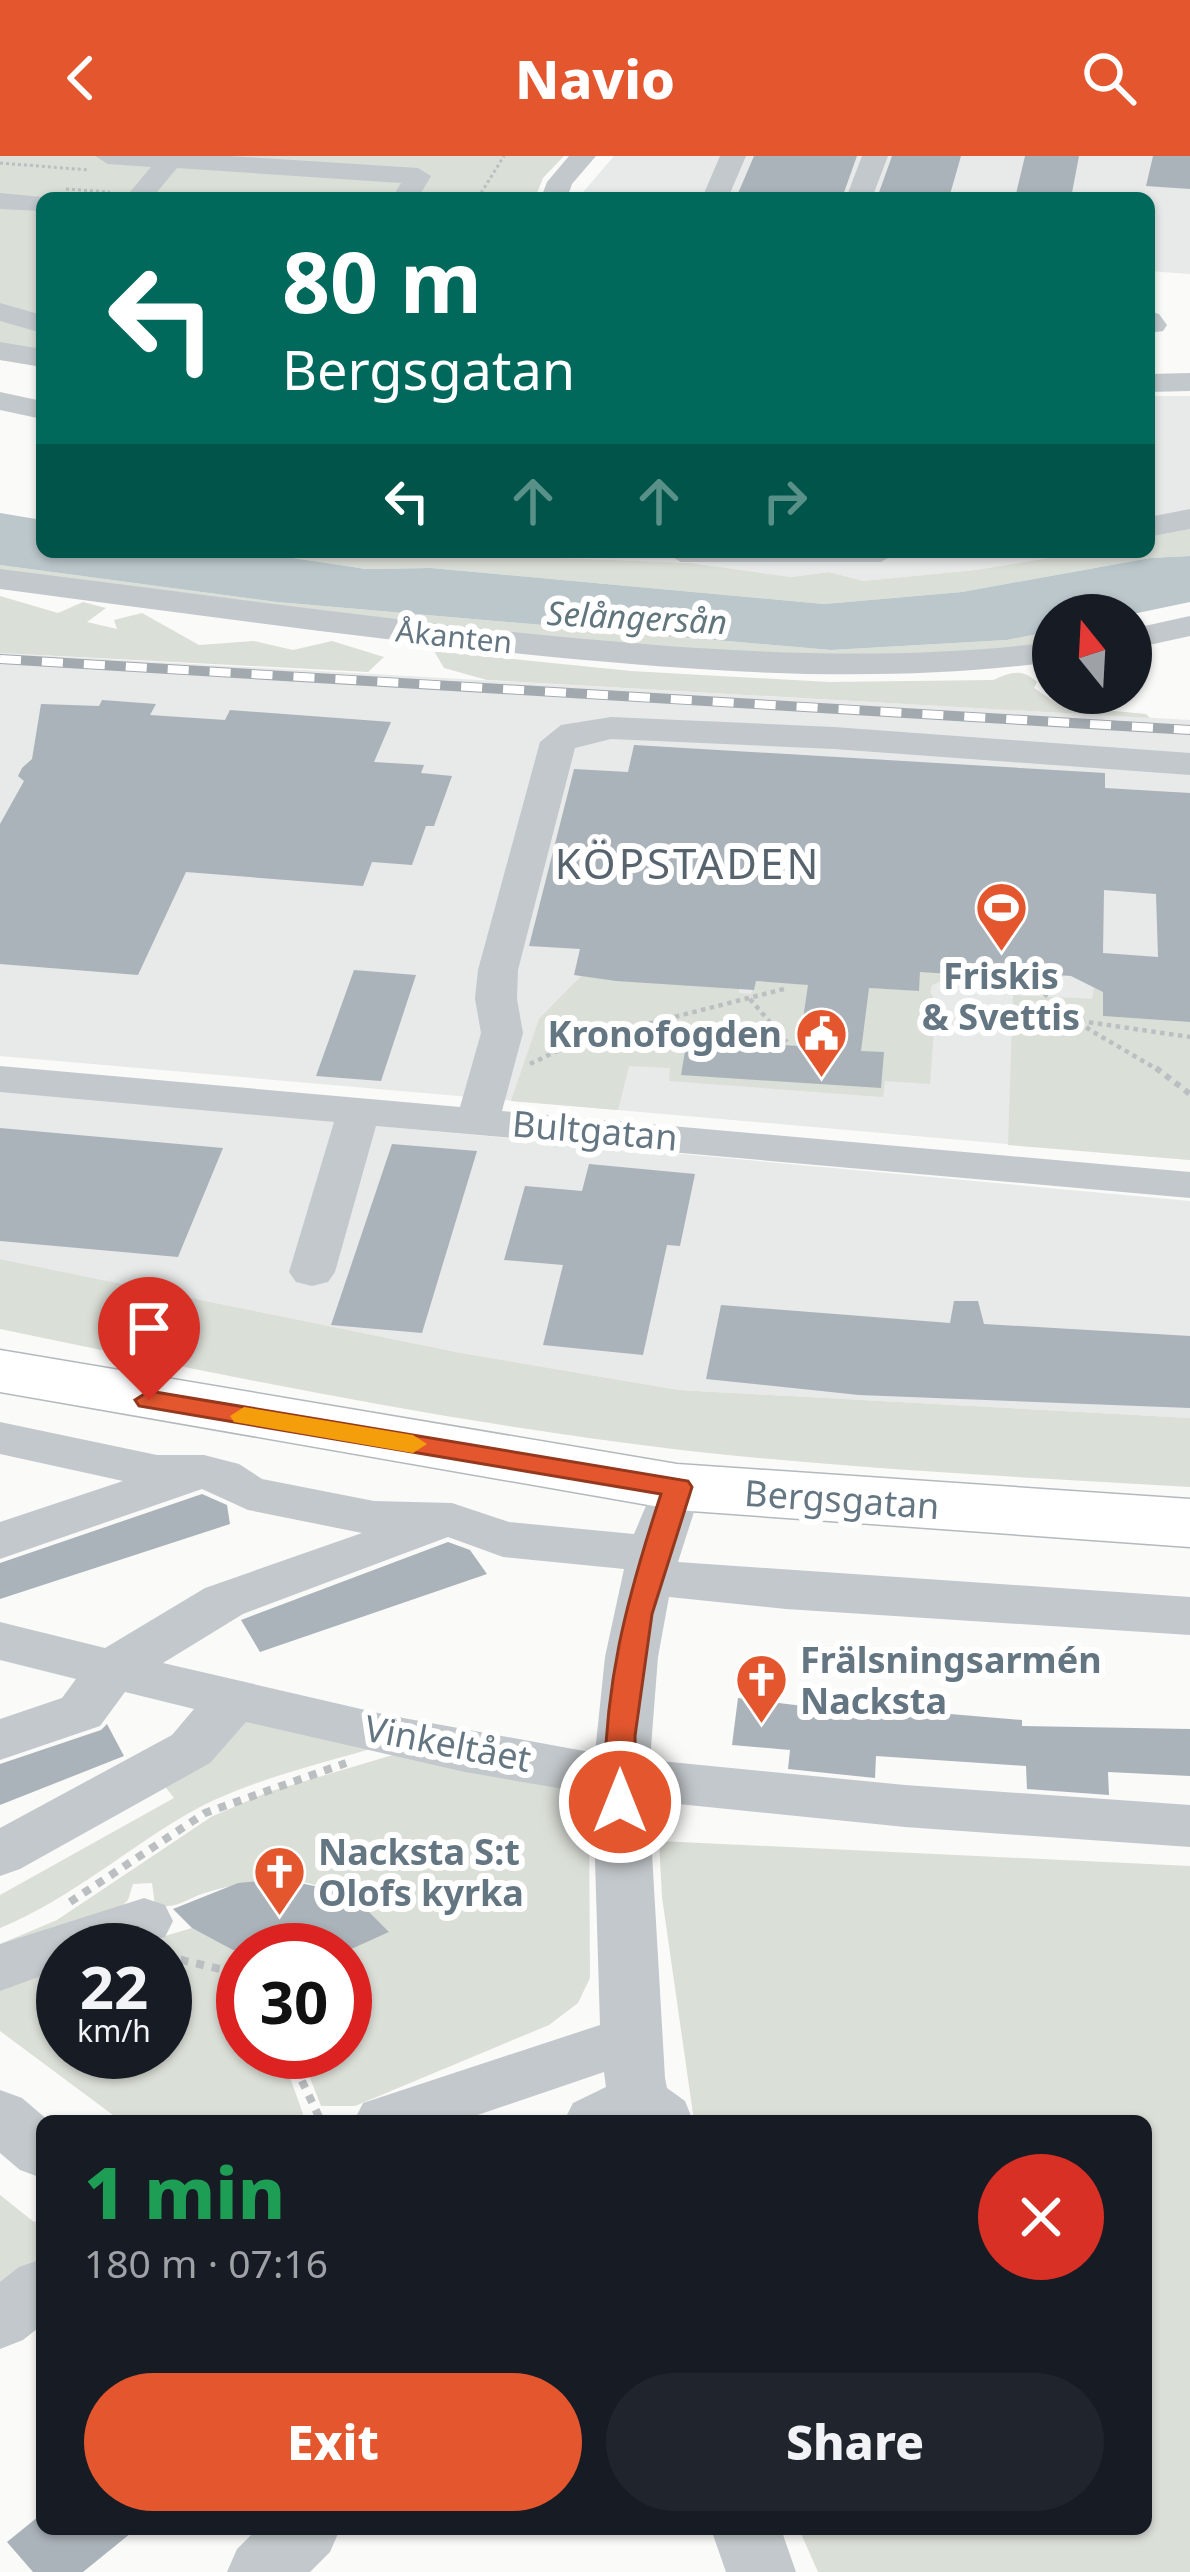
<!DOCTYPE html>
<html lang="en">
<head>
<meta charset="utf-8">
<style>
  body { margin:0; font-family:"Noto Sans",sans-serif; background:#20242c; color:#f1f3f6; height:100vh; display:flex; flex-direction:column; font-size:45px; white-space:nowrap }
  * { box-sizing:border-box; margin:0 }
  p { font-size:39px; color:#9ea1a6 }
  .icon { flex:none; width:66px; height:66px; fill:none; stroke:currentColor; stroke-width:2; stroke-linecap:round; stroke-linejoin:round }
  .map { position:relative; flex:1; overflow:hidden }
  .details { position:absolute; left:36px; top:1959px; width:1116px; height:420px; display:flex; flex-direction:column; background:#171b24; border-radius:18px; box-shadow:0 3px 9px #0004 }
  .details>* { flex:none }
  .hud { position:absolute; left:36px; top:36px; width:1119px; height:366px; border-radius:18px; box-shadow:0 3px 9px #0004; background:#00695c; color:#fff; overflow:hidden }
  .needle { width:78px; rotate:342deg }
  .buttons { position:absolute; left:1032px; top:438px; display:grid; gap:24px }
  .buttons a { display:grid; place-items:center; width:120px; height:120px; border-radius:50%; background:#171b24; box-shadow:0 3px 9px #0004; font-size:60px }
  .speed { position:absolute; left:36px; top:1767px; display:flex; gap:24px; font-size:60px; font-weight:700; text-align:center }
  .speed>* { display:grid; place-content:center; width:156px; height:156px; border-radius:50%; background:#171b24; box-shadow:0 3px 9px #0004; line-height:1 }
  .speed small { font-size:30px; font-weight:400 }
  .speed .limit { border:18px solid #d22; background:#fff; color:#111 }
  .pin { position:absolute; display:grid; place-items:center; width:102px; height:102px; color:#fff; margin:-123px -51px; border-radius:50% 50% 50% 0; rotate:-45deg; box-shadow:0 0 12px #0007 }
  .pin .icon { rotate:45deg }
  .me { position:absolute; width:132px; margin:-66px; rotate:0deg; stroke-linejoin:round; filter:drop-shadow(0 0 9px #0008) }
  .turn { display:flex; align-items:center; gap:42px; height:252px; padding:0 48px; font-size:54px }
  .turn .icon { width:156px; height:156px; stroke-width:2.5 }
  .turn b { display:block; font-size:84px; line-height:102px }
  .lanes { display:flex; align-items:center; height:114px; padding:0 48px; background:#0003; justify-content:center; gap:60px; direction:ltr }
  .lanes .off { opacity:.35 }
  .round { display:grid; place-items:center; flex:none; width:126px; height:126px; border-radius:63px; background:#20242c }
  .summary { display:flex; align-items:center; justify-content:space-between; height:204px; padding:0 48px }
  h1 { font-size:72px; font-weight:800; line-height:90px; color:#1e9e55 }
  .cta { display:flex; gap:24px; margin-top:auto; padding:24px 48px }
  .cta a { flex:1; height:138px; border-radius:72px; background:#e4572e; color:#fff; font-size:48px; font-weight:800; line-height:138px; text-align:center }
  .cta a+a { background:#20242c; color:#f1f3f6 }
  header { display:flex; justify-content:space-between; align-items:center; height:156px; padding:0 48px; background:#e4572e; color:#fff; font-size:54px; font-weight:800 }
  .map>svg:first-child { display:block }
  .built { fill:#e8e9e9 }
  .green { fill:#dadfd7 }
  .water { fill:#bbc7cb }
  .building { fill:#aab3b9; fill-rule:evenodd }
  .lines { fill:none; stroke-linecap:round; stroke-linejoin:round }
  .highway-casing { stroke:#b4b9bd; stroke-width:3 }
  .path-far3 { stroke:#bbbfc2; stroke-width:3; stroke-dasharray:3 3; stroke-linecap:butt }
  .path-far2 { stroke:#bbbfc2; stroke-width:4.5; stroke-dasharray:4.5 4.5; stroke-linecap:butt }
  .path-far1 { stroke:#bbbfc2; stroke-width:6; stroke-dasharray:6 6; stroke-linecap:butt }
  .path { stroke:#bbbfc2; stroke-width:8; stroke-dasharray:8 8; stroke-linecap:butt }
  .minor { fill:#c3c8cc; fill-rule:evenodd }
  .highway { fill:#fff; fill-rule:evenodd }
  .rail-casing { stroke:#a2aab0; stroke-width:10 }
  .rail { stroke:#fff; stroke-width:8; stroke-dasharray:21; stroke-linecap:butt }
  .route { fill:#e4572e; stroke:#94391e; stroke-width:3 }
  .slow { fill:#f59e0b }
  .labels { text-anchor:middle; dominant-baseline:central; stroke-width:12; stroke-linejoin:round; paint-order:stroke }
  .far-street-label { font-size:30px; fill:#657683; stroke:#fff }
  .far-water-label { font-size:33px; font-style:italic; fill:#60757c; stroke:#fff }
  .poi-label { font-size:36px; font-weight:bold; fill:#657683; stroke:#fff; text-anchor:start }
  .street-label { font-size:36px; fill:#657683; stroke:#fff }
  .quarter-label { font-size:42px; letter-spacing:3px; fill:#57646e; stroke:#fff }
</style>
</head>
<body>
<header><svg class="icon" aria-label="back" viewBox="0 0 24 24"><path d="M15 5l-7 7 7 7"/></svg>Navio<svg class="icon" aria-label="search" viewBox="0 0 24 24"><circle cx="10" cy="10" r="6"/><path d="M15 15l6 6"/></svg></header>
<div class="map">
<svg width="1190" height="2416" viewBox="0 0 1190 2416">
  <rect width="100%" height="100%" fill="#fafaf8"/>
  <!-- built -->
  <path class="built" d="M614 0H1190V118L1149 115V42H578Z
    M1149 240H1190V355L1149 381Z
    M390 396H1084L975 414 863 425 829 416 791 421 691 407Z
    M0 497 1190 564V1004L0 900Z
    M0 935 1190 1045V1262L679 1234 461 1197 0 1103Z"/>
  <!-- green -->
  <path class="green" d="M0 0H564L543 22 535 42H42V210L0 204Z
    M1190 373V400L1150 402 962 436 824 448 431 412 366 413 254 396 433 397 691 407 791 421 829 416 863 425 975 414 1084 396H1149V381Z
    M0 409 277 446 831 494 1007 484 1053 475V488L934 504 712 499 0 420Z
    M0 440 58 457 83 446 106 452 87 466 117 473 114 464 142 457 199 489 254 485 293 494 332 485 384 501 368 516 0 497Z
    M434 495 631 515 829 526 993 524C1010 517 1021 511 1037 526L1034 532 1061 550 1146 558 1150 562 487 524 444 512Z
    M920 810 945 812 944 824 932 829 930 836 936 846 930 928 885 925 883 941 669 925 670 912 629 910 618 954 511 945 539 863 582 819 739 833V837L751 838 756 825 919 835Z
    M1103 827V860L1190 866V1004L1008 989 1013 839 1092 843 1094 832Z
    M0 1103 461 1197 679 1234 1190 1262V1331C1020 1321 850 1313 681 1294 452 1267 226 1220 0 1173Z
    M244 1562 383 1589C322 1608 255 1622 198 1652 129 1690 73 1742 0 1772V1739L174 1642 159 1623Z
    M403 1596 575 1631 585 1637 589 1651 590 1822 578 1847 549 1869 355 1950H321L300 1896H345V1795L389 1776C333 1719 282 1714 208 1736 186 1742 178 1754 155 1749L152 1727 133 1728 128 1744 114 1758 0 1788 57 1764 211 1661 268 1636Z
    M659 1685 1190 1710V2416H818L799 2373H1146V1965H694L662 1741Z
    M192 1772 243 1798V1896H281L303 1958 296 1965H121L0 1875V1817L63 1795V1896H165V1794H65L118 1781 147 1793 158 1782Z
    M0 2039 34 2066 42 2062V2103L0 2133Z"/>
  <!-- water -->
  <path class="water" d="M0 357 42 364V396H254L366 413 431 412 824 448 962 436 1150 402 1190 400V446L1128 459H1053V475L1007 484 831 494 277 446 0 409Z"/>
  <!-- building -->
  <path class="building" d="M754 0H857L842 42H736Z
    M892 0H961L949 42H877Z
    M1025 0H1079L1071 42H1015Z
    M1153 0H1190V33L1146 30Z
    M102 544 156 548 150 559 225 564 230 554 391 566 374 606 424 609 421 617 452 620 434 670H426L412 709 372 706 363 730 186 716 138 819 0 808V668L24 625 18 620 22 612 32 603 41 548 99 550Z
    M634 589 1105 617V632L1190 637V866L1103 860V836L1071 820 1013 816 1012 822 920 816 919 835 869 832 861 895 884 896 881 932 681 919 687 883 799 890 808 829 756 825 754 834 616 825 574 819 580 793 529 790 574 613 628 616ZM1104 734 1156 738 1158 801 1103 797Z
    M354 814 416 819 381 925 316 920Z
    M0 972 223 992 178 1101 0 1085Z
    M392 988 477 995 422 1177 331 1169Z
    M589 1008 695 1018 680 1090 667 1089 643 1199 543 1189 563 1109 504 1104 525 1030 582 1035Z
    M954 1145H978L984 1168 1190 1180V1252L859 1239 706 1223 721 1149 950 1167Z
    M202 1338 227 1349 230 1368 0 1443V1407Z
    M448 1386 470 1394 487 1418 260 1496 241 1464Z
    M738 1542 878 1559 879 1552 1022 1564V1570L1190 1573V1620L1108 1616 1109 1639 1027 1633 1026 1610 876 1600 875 1622 788 1613 790 1594 732 1589Z
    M107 1568 124 1600 0 1649V1608L101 1574Z
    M281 1723 338 1735 365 1752 389 1776 349 1794H233L192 1772 173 1753 238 1727Z
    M39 2360 42 2373H136L83 2416H33L7 2386Z"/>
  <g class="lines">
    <defs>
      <path id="highway" d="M0 1194 677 1308 1190 1343V1391L677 1354 0 1236Z"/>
    </defs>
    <!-- highway casing -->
    <use href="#highway" class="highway-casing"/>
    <!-- path-far3 -->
    <path class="path-far3" d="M0 7 89 14
      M66 33 110 36
      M478 42 504 0"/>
    <!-- path-far2 -->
    <path class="path-far2" d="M1037 832 1090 874 1160 915
      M750 843 787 886
      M1080 865 1190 881
      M530 908 576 886 784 833"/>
    <!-- path-far1 -->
    <path class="path-far1" d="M1156 912 1190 938"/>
    <!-- path -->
    <path class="path" d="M70 1746 205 1657 346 1607
      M165 1800 224 1814 243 1827
      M288 1896 321 1965"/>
    <!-- minor -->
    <path class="minor" d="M95 0H229L418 12 431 20 418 42H392L401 27 177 12 152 42H125L151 11 108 8Z
      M569 0H596L572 28 567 42H541L547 26Z
      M720 0H746L728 42H702Z
      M862 0H888L872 42H846Z
      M0 37 52 42H42V55L0 53Z
      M0 147 42 159V177L0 165Z
      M1149 155 1159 158 1167 169 1163 175 1149 177Z
      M0 186 42 193V211L0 204Z
      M1190 217V235L1149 236V218Z
      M0 236 42 245V263L0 254Z
      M1190 353V373L1149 381V361Z
      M664 396H898L881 406H681Z
      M0 413C184 436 368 462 553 480 720 496 885 507 1053 486V506C885 528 720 517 552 501 368 483 184 457 0 433Z
      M1190 460V480L1131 493V473Z
      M611 561 834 571 1190 597V619L834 593 611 583 575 592 518 814 517 843 523 877 502 955 1190 1016V1042L376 970 335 1116 328 1126 312 1130 296 1126 289 1116 334 966 0 936V910L460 951 481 877 475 843 478 814 540 586 561 569Z
      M0 1266 157 1299H204L239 1308 262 1323 374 1345 452 1347 509 1366 634 1378 659 1319 677 1314 695 1319 702 1331 678 1406 1190 1441V1479L786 1453 669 1441 658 1501 650 1604 905 1629 1190 1649V1691L905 1671 649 1645 665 1922 667 1932 685 1945 693 1965H564L573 1947 606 1931 604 1916 460 1965H354L363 1947 600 1869 593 1638 465 1616 246 1566 210 1607 20 1713 0 1720V1672L172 1579 194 1553 125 1536 100 1570 0 1604V1563L62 1542 76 1523 0 1504V1466L105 1492 205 1432 362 1377 248 1354 202 1333 0 1403V1366L123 1325 0 1298ZM448 1381 503 1401 624 1413 605 1501 595 1597 387 1559 163 1507 243 1458Z
      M144 1742 165 1749 173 1765 165 1781 120 1794H63V1812L0 1835V1788Z
      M0 1934 22 1942 49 1965H42V2022L20 2014 0 1997Z
      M42 2103V2169L23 2184 0 2193V2126L19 2111Z
      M257 2373H340L330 2396 310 2416H227L237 2393Z
      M711 2373H781L796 2416H726Z"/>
    <!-- highway -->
    <use href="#highway" class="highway"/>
    <defs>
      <path id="rail" d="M0 503 1190 574"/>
    </defs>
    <!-- rail casing -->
    <use href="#rail" class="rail-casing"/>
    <!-- rail -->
    <use href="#rail" class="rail"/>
  </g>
  <!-- route -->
  <path class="route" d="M149 1235 688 1325 692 1331 652 1458 635 1580 636 1646 631 1655H609L604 1646C604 1529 625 1448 661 1338L139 1250 135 1244Z"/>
  <!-- slow -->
  <path class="slow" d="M244 1251 413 1279 427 1288 413 1297 234 1266 230 1260Z"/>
  <!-- icons -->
  <defs>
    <symbol id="stadium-pin" viewBox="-11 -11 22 30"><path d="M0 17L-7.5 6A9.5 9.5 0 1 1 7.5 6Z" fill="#e4572e" stroke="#fff"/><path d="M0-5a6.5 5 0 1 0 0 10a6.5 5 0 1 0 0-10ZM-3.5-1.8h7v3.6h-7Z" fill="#fff"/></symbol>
    <symbol id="civic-pin" viewBox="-11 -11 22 30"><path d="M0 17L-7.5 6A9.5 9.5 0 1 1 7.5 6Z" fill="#e4572e" stroke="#fff"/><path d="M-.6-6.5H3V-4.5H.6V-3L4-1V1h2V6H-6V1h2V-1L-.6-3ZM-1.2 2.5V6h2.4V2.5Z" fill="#fff"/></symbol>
    <symbol id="church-pin" viewBox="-11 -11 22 30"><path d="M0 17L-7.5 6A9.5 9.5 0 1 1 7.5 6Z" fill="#e4572e" stroke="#fff"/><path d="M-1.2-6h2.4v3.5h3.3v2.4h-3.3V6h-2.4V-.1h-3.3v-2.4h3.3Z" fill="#fff"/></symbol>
  </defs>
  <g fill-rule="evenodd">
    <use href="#stadium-pin" x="972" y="722" width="59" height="81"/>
    <use href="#civic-pin" x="792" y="848" width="59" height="81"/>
    <use href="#church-pin" x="732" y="1494" width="59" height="81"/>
    <use href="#church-pin" x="250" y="1686" width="59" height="81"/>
  </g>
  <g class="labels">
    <!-- far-street labels -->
    <g class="far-street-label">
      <text transform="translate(454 480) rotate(6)">Åkanten</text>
    </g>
    <!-- far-water labels -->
    <g class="far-water-label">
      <text transform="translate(637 461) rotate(3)">Selångersån</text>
    </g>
    <!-- poi labels -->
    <g class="poi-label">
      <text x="1001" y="819" text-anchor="middle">Friskis<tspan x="1001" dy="41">&amp; Svettis</tspan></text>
      <text x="782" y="877" text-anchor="end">Kronofogden</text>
      <text x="800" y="1503">Frälsningsarmén<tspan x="800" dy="41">Nacksta</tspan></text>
      <text x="318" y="1695">Nacksta S:t<tspan x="318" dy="41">Olofs kyrka</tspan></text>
    </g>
    <!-- street labels -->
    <g class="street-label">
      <text transform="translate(595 974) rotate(5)">Bultgatan</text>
      <text transform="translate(842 1343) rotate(4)">Bergsgatan</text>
      <text transform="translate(448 1587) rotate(11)">Vinkeltået</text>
    </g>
    <!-- quarter labels -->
    <g class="quarter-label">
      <text x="688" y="706">KÖPSTADEN</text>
    </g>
  </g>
</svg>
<div class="buttons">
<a><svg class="needle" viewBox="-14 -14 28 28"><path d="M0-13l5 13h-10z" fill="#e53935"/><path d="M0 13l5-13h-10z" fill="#9ea1a6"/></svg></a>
</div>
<div class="speed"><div>22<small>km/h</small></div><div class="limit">30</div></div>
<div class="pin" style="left:149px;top:1244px;background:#d93025"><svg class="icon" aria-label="arrive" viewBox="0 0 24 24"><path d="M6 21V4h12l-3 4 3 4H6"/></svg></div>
<svg class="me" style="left:620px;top:1646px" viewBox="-20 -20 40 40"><circle r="17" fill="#e4572e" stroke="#fff" stroke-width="3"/><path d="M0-11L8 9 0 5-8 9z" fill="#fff"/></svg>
<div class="hud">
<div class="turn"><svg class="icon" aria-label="left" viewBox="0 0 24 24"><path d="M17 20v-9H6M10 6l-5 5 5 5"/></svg><div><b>80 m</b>Bergsgatan</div></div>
<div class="lanes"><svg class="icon" aria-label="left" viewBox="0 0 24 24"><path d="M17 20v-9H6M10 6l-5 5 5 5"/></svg><svg class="icon off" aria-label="ahead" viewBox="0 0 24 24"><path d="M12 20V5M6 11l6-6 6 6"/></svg><svg class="icon off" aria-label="ahead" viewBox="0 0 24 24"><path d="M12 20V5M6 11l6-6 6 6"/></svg><svg class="icon off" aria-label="right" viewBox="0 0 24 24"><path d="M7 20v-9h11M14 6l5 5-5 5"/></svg></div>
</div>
<section class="details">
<div class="summary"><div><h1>1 min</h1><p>180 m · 07:16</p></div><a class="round" style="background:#d93025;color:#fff"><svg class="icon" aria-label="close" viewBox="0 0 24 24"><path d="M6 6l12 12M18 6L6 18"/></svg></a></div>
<div class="cta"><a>Exit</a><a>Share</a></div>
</section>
</div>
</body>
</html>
